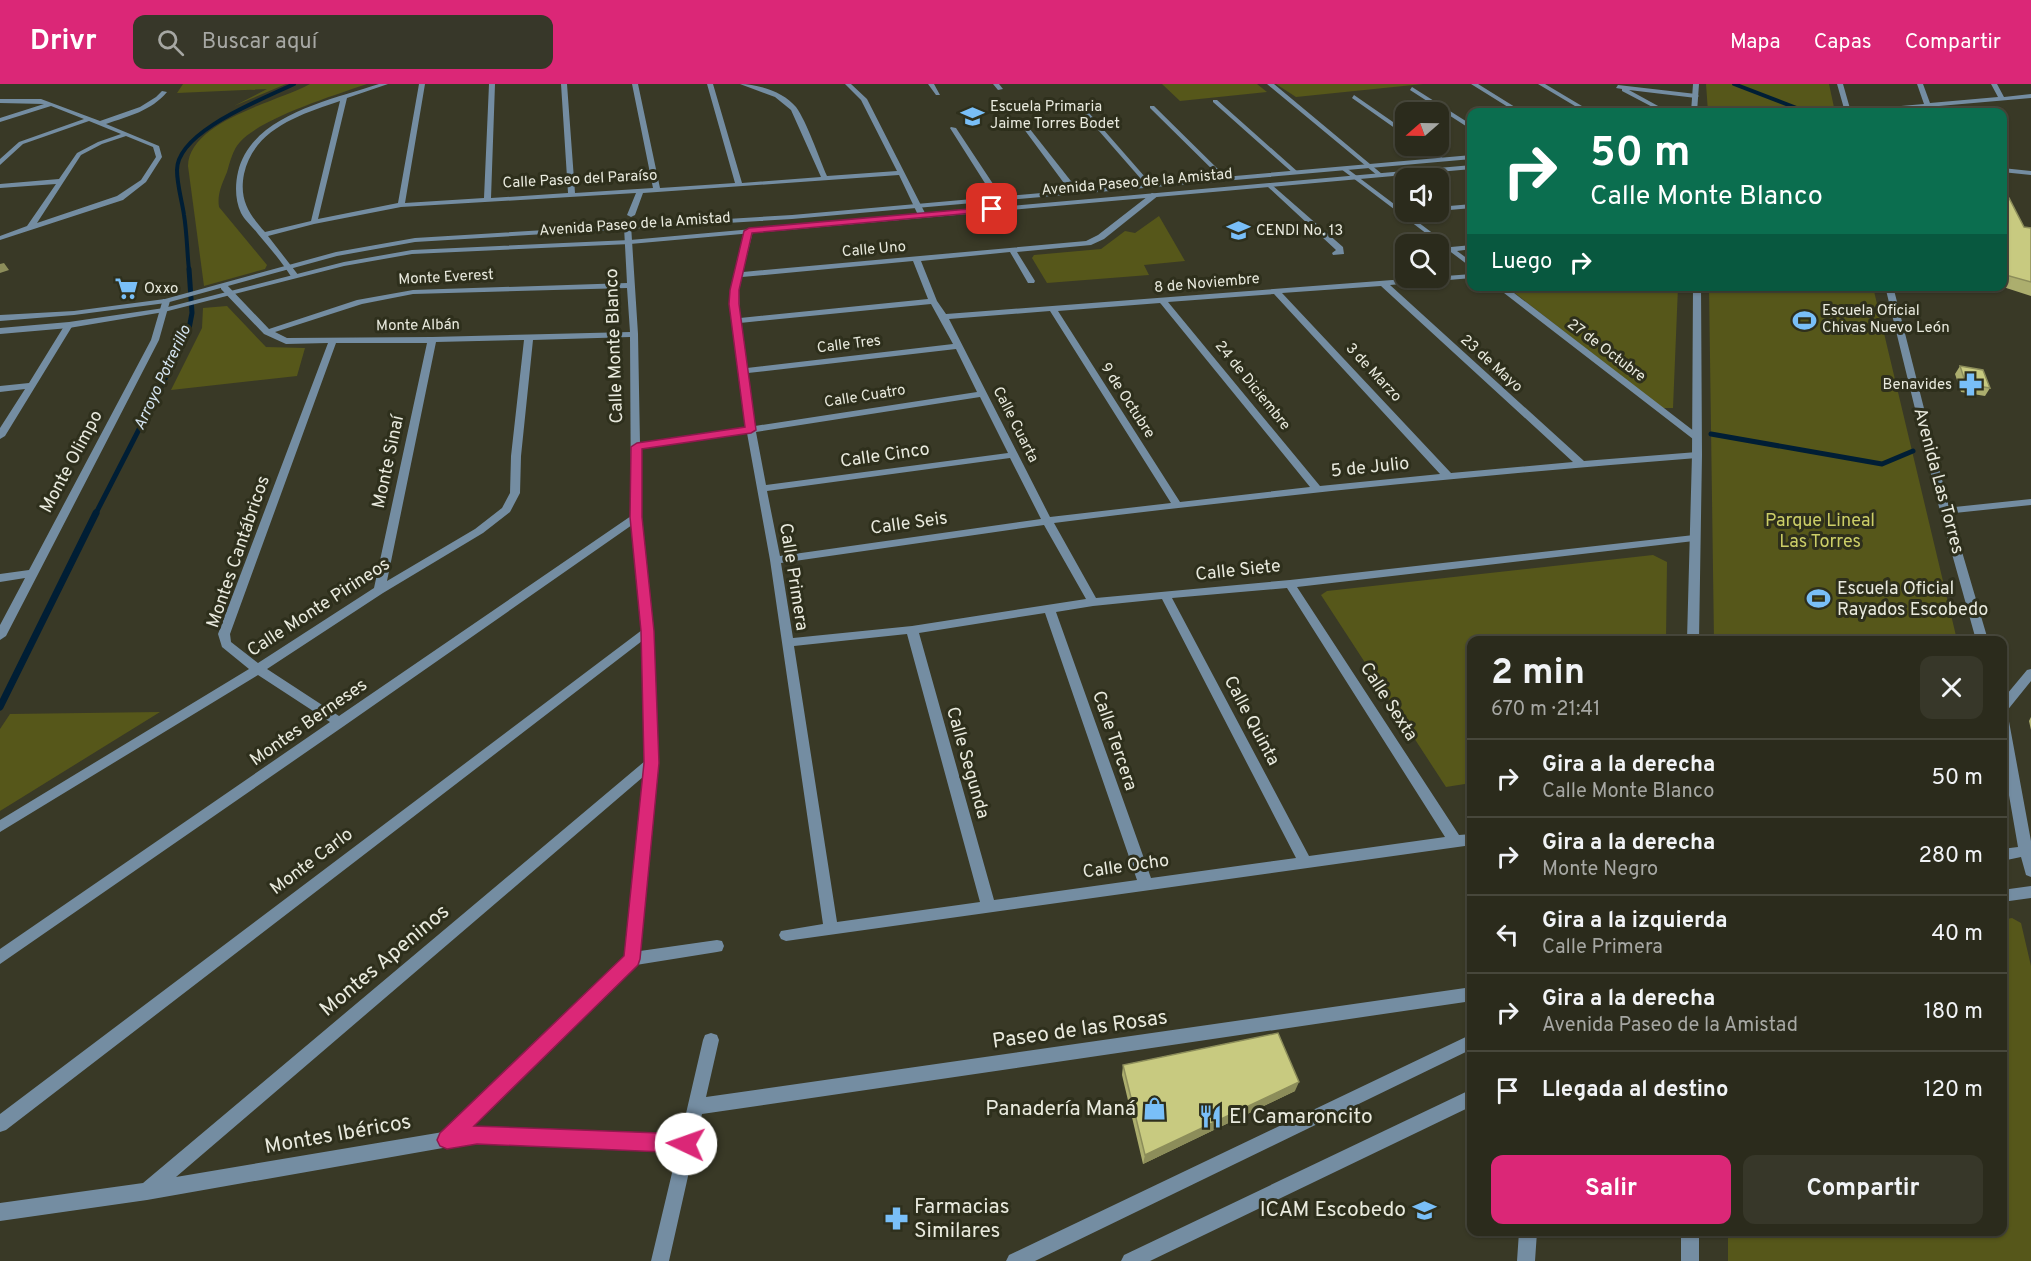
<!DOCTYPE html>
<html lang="es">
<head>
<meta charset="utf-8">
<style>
  body { margin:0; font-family:Overpass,sans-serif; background:#373729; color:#f1f3f6; height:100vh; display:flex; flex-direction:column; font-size:22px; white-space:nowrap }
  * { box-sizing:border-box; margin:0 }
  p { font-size:20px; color:#a6a7a3 }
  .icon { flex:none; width:33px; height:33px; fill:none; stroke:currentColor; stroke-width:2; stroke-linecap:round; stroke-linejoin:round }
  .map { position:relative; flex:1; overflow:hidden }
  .details { position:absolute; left:1467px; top:552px; width:540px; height:600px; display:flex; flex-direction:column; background:#2b2b1c; border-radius:12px; box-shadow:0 2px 4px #0004,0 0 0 2px #47473b }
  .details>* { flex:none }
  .banner { position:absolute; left:1467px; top:24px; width:540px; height:183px; border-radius:12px; box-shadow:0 2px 4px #0004,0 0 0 2px #47473b; background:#0b6e4f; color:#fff; overflow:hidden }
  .needle { width:39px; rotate:250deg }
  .buttons { position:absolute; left:1395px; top:18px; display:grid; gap:12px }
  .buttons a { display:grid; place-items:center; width:54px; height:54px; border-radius:12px; background:#2b2b1c; box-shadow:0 2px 4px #0004,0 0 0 2px #47473b; font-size:30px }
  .pin { position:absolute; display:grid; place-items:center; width:51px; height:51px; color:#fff; margin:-26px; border-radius:12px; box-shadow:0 3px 9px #0006 }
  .me { position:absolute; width:66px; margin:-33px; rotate:273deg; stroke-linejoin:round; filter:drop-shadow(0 0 4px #0008) }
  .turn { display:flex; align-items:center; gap:21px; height:126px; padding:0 24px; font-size:27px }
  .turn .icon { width:78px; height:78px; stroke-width:2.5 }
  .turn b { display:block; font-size:42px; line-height:51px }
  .then { display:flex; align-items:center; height:57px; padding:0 24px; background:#0003; gap:12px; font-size:22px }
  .round { display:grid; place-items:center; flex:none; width:63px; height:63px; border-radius:12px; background:#373729 }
  .headline { display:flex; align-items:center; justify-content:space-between; height:102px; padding:0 24px }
  h1 { font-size:36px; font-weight:700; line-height:45px }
  .primary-button { display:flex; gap:12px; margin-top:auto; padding:12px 24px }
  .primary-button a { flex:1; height:69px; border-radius:12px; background:#db2777; color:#fff; font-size:24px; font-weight:700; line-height:69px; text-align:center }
  .primary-button a+a { background:#373729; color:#f1f3f6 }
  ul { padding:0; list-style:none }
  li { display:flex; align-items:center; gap:18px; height:78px; padding:0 24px; border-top:2px solid #47473b }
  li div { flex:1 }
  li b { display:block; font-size:22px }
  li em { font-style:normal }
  header { display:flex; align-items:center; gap:36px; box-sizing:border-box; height:84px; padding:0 30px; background:#db2777; color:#fff }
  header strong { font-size:28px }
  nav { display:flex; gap:33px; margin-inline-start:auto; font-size:21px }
  .search { width:420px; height:54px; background:#373729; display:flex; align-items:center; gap:15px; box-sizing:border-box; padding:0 21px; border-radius:12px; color:#a6a7a3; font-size:22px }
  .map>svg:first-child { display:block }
  .green { fill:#56571a }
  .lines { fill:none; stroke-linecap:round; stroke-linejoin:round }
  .stream-far2 { stroke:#001e35; stroke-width:4 }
  .stream-far1 { stroke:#001e35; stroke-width:5 }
  .stream { stroke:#001e35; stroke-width:7 }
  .minor { fill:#748da2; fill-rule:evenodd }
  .tertiary { fill:#748da2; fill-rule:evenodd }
  .wall { fill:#acae6e }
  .shaded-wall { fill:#8c8d5a }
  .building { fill:#c8ca80; stroke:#8c8d5a; stroke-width:1.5 }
  .route { fill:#db2777; stroke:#8e194d; stroke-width:1.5 }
  .labels { text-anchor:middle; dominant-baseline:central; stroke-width:6; stroke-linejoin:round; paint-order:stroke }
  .far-poi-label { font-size:15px; fill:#e9eade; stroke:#2e2f1c; text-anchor:start }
  .far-street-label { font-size:15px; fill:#e9eade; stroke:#2e2f1c }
  .far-water-label { font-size:16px; font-style:italic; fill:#d5e5f2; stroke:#2e2f1c }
  .street-label { font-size:18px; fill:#e9eade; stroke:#2e2f1c }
  .park-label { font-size:18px; fill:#ccce67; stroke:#2e2f1c }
  .poi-label { font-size:18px; fill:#e9eade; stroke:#2e2f1c; text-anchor:start }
  .near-street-label { font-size:21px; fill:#e9eade; stroke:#2e2f1c }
  .near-poi-label { font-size:21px; fill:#e9eade; stroke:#2e2f1c; text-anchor:end }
</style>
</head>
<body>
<header>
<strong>Drivr</strong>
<div class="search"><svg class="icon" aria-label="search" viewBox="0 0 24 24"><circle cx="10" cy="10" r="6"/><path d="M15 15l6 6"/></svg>Buscar aquí</div>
<nav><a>Mapa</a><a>Capas</a><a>Compartir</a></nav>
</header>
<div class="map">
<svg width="2031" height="1177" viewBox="0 0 2031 1177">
  <rect width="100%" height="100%" fill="#393926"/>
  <!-- green -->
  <path class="green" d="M183 0H286L234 22 267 5 177 9Z
    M310 0H367C335 11 261 34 240 58 233 65 230 78 227 88 222 100 217 110 219 123L267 181 265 185 204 202 188 82C189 37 277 18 310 0Z
    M1162 0H1257L1267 8 1180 17Z
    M1276 0H1423L1296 13Z
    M1706 0H1829L1835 28H1708Z
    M1159 132 1185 177 1144 181 1149 191 1047 199 1032 174 1034 171 1101 165 1125 147 1135 149Z
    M1507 203H1678L1673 324H1662Z
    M1709 203H1873L1957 556H1714Z
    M227 222 266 263 305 264 297 292 171 306 202 244 203 224Z
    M1653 471 1667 478 1666 556H1472L1471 699 1446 703 1321 511 1327 507Z
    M160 628 0 727V645L10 630Z
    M2012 834 2021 839 2031 882V1177H1728V1148H2002V836Z"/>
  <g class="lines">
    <!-- stream-far2 -->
    <path class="stream-far2" d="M1734 0 1807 28
      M189 186C187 168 187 149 184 131 182 117 177 101 177 86 177 47 263 15 294 0"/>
    <!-- stream-far1 -->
    <path class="stream-far1" d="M1711 350 1882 380 1913 367
      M95 431 188 250 192 229 189 185"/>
    <!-- stream -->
    <path class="stream" d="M0 623 96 429"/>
    <!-- minor -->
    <path class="minor" d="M379 0H388L347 14 318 135 398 119 419 0H425L405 119 484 114 489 0H495L491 114 568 109 561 0H567L575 109 653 104 632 0H638L660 104 735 99 707 0H713L742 99 821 93 791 26 775 13 740 0C758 0 784 8 796 23 807 38 819 74 827 92L897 87 861 16 845 0H851L867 15 926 131 922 133 918 131 899 91 643 109 635 131 631 133 627 131 636 109 401 123 314 140 268 152 299 192 292 194C282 178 270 164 258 150 253 143 245 137 241 129 235 116 235 101 238 88 251 31 331 16 379 0ZM340 17 311 137 265 148C249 130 239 116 244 90 254 44 302 30 340 17Z
      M928 0H934L940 11H936Z
      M993 0H999L1003 5 998 6Z
      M1267 0H1274L1382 90V92H1378Z
      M1471 0H1478L1523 28H1516Z
      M1538 0H1545L1592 28H1585Z
      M1917 0H1923L1930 19 1998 13 1991 0H1997L2004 13 2031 10V14L1870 28H1852L1855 26 1924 20Z
      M1618 1 1696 10 1699 12 1696 14 1629 6 1669 28H1662L1622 7V5L1616 4Z
      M1412 3 1472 41V46L1410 6Z
      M162 7 167 8C151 27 129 32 106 40L159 62 162 73 146 98 123 116 0 156V152L27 142 56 100 0 104V100L59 95 77 69 98 58 121 50 89 37 23 60 0 81V75L19 58 84 35 51 22 0 38V34L44 20 0 19V15H41L100 37 140 23 156 13ZM126 52 153 63 156 73 141 96 117 112 37 139 81 71 102 60Z
      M1354 11 1406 47V52L1352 14Z
      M1213 16H1217L1298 88V90H1294L1213 18Z
      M1150 22H1154L1227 94V96H1223L1150 24Z
      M1085 29H1089L1152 101V103H1148L1085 31Z
      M1018 35H1022L1078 106V110H1072L1018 37Z
      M951 43 956 44 1003 115 1002 117 995 115 950 44Z
      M1419 62H1426L1444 75 1439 76Z
      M1341 83H1345L1451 163 1472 161V165L1457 167 1472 178V184L1341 85Z
      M1268 101H1272L1343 163 1344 170 1333 171 1332 169 1336 166 1268 103Z
      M1152 109 1159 111 1104 155 1091 161 1017 168 1035 197 1034 199H1028L1010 168 921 177 937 217 946 230 1472 190V194L1390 201 1584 377 1697 368 1702 371 1697 374C1481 391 1267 412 1054 439L1096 514 1290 496 1694 451 1699 454 1694 457 1297 503 1459 751 1472 750V761L786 857 781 855 779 851 781 847 823 840 770 476 747 349 640 365 641 433 654 547 657 679 640 867 717 856 722 857 724 862 722 867 717 868 636 881 471 1043 681 1051 703 956 705 951 711 949 717 951 719 956 706 1013 1472 903V917L702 1030 669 1177H651L677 1068 477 1058 147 1116 0 1137V1119L143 1099 645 677 642 557 6 1046 0 1048V1030L642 546 632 441 344 642 0 880V865L330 638 258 591 0 748V736L249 585 222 563 218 550 328 259 286 260 264 250 221 205V201H227L269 245 357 216 413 206 627 199 624 143 631 141 638 250 640 360 746 343 732 237 731 206 746 145 753 147 743 188 1086 157 1098 151ZM913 177 928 215 740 234 739 206 742 193ZM1381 202 1573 378 1451 389 1282 209ZM627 204 630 248 432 253 287 254 275 248 362 220 413 210ZM1274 210 1440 390 1320 402 1168 218ZM1160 219 1161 220 1310 403 1180 418 1058 227ZM931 220 953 260 747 284 740 239ZM1050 227 1171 419 1050 433 949 235ZM630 253 631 432 339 632 267 585 383 509 483 449 510 428 520 409 521 372 533 256ZM524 256 511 372 510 409 502 424 475 445 387 497 436 258ZM336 259H427L374 504 258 579 231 558 230 550ZM956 265 977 308 755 342 748 289ZM980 313 1008 369 766 401 756 348ZM1010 374 1041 435 780 472 767 407ZM1044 441 1086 515 912 542 793 554 781 479ZM1287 504 1445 753 1309 772 1172 514ZM1162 515 1296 774 1151 794 1056 528 1093 522ZM1045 529 1137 796 994 816 919 549ZM907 550 980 818 837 838 794 562ZM643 693 625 872 443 1048 176 1093Z
      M1472 120V124L1438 127V123Z
      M1495 202H1505L1699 351V355H1693Z
      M163 215 170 217 159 256 6 552 0 556V541L25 494 0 498V490L29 486 151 256Z
      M66 239 73 241 5 352 0 355V344L25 305 0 308V302L29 299Z
      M2031 415V421L1945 430 1940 427 1945 424Z
      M2031 585V597L2006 628 2002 629V616L2027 586Z
      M1519 1148H1537L1535 1177H1517Z"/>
    <!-- tertiary -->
    <path class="tertiary" d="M1693 0H1699L1697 28H1691Z
      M1837 0H1843L1851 28H1845Z
      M1472 71V75L792 135 415 158 337 172 166 219 74 231 0 237V231L74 227 165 215 336 168 415 154 792 131Z
      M1472 81V85L630 160 412 170 344 182 164 228 69 244 0 250V244L69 238 164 224 344 178 412 166 630 156Z
      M2002 84 2031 87V91L2002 88Z
      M1693 202H1701L1702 371 1699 556H1687L1692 371Z
      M1885 202H1893L1950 427 1988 556H1976L1940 427Z
      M2002 628 2008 632 2031 757V793L2026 791 2021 773 2002 777V765L2018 763 2002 671Z
      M2031 802V814L2002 818V806Z
      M1472 950V965L1035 1177H1006L1009 1171Z
      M1472 1005V1022L1150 1177H1121L1124 1171Z
      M1681 1148H1699V1177H1681Z"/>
  </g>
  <!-- wall -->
  <path class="wall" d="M2002 113 2024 143 2031 144V212L2000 202H2002Z
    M1960 282 1990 304 1985 312 1961 308 1955 290Z
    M2031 633V646L2029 637Z
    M1123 981 1295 1007 1143 1080 1122 991Z"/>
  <!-- shaded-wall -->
  <path class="shaded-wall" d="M4 179 9 186 0 189V180Z
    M1299 998 1295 1007 1143 1080 1145 1071Z"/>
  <!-- building -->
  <path class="building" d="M2002 113 2009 114 2024 143 2031 144V198L2002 190Z
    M1960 282 1983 286 1990 304 1966 300Z
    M1278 949 1299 998 1145 1071 1123 981Z"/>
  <!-- route -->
  <path class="route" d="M992 123 996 125 995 127 752 149 739 206V220L756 346 751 349 642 365V433L654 547 659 679 640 875 638 881 474 1042 686 1050 693 1053 696 1060 693 1066 686 1069 477 1060 447 1065 440 1062 437 1056 440 1049 624 872 644 679 641 547 630 433 631 363 637 359 745 343 729 220 730 206 744 147 749 144Z"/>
  <!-- icons -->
  <defs>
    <symbol id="school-bare" viewBox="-9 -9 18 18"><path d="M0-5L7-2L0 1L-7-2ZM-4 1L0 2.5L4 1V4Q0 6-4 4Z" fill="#79bff8" stroke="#2e2f1c" stroke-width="2.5" paint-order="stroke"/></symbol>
    <symbol id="supermarket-bare" viewBox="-9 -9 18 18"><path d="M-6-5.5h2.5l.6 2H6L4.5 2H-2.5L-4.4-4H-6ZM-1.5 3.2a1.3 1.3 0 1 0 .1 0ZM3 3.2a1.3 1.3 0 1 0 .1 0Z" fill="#79bff8" stroke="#2e2f1c" stroke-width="2.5" paint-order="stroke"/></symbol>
    <symbol id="stadium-bare" viewBox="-9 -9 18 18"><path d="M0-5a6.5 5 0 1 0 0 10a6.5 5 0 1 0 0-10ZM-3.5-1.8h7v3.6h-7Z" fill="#79bff8" stroke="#2e2f1c" stroke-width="2.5" paint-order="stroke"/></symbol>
    <symbol id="pharmacy-bare" viewBox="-9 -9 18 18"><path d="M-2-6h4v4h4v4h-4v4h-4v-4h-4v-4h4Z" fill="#79bff8" stroke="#2e2f1c" stroke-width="2.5" paint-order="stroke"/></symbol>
    <symbol id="shop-bare" viewBox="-9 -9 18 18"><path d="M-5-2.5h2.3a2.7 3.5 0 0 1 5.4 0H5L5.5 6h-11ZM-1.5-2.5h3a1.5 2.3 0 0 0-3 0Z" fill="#79bff8" stroke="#2e2f1c" stroke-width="2.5" paint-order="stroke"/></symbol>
    <symbol id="restaurant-bare" viewBox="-9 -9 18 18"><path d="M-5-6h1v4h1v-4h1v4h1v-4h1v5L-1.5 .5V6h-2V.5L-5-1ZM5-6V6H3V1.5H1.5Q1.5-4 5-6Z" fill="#79bff8" stroke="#2e2f1c" stroke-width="2.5" paint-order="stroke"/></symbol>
  </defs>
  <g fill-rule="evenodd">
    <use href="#school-bare" x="956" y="16" width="33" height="33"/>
    <use href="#school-bare" x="1222" y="130" width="33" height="33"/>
    <use href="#supermarket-bare" x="110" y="188" width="33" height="33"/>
    <use href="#stadium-bare" x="1788" y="220" width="33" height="33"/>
    <use href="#pharmacy-bare" x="1954" y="284" width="33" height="33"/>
    <use href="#stadium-bare" x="1802" y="498" width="33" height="33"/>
    <use href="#shop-bare" x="1138" y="1008" width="33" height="33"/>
    <use href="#restaurant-bare" x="1194" y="1016" width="33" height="33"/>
    <use href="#school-bare" x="1408" y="1110" width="33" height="33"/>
    <use href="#pharmacy-bare" x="880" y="1118" width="33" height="33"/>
  </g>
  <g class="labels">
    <!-- far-poi labels -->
    <g class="far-poi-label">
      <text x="990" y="23">Escuela Primaria<tspan x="990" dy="17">Jaime Torres Bodet</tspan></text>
      <text x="1256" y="147">CENDI No. 13</text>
      <text x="144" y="205">Oxxo</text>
      <text x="1822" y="227">Escuela Oficial<tspan x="1822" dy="17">Chivas Nuevo León</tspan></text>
      <text x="1952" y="301" text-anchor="end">Benavides</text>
    </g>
    <!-- far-street labels -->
    <g class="far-street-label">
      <text transform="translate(580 96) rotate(-3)">Calle Paseo del Paraíso</text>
      <text transform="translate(1137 99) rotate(-5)">Avenida Paseo de la Amistad</text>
      <text transform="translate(635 141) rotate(-4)">Avenida Paseo de la Amistad</text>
      <text transform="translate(874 166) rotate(-5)">Calle Uno</text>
      <text transform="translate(446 194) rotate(-3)">Monte Everest</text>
      <text transform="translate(1207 200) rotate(-5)">8 de Noviembre</text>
      <text transform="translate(418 242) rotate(-1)">Monte Albán</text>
      <text transform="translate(849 261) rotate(-7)">Calle Tres</text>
      <text transform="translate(1606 267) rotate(37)">27 de Octubre</text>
      <text transform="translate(1491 280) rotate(42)">23 de Mayo</text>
      <text transform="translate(1373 289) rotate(47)">3 de Marzo</text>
      <text transform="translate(1252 302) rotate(51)">24 de Diciembre</text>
      <text transform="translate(865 313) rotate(-9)">Calle Cuatro</text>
      <text transform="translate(1127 317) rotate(57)">9 de Octubre</text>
      <text transform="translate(1015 341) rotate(63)">Calle Cuarta</text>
    </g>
    <!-- far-water labels -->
    <g class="far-water-label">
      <text transform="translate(163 294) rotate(-65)">Arroyo Potrerillo</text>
    </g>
    <!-- street labels -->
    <g class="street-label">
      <text transform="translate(615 262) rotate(-92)">Calle Monte Blanco</text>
      <text transform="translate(885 372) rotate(-8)">Calle Cinco</text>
      <text transform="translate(72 378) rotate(-62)">Monte Olimpo</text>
      <text transform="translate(389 378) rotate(-78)">Monte Sinaí</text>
      <text transform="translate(1370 384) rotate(-6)">5 de Julio</text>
      <text transform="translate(1938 397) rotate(75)">Avenida Las Torres</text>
      <text transform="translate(909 440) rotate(-8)">Calle Seis</text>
      <text transform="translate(239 468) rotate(-71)">Montes Cantábricos</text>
      <text transform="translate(1238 487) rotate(-6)">Calle Siete</text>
      <text transform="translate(793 493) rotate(81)">Calle Primera</text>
      <text transform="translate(319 524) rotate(-33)">Calle Monte Pirineos</text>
      <text transform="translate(1388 618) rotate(57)">Calle Sexta</text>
      <text transform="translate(1251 637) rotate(62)">Calle Quinta</text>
      <text transform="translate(309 639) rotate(-35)">Montes Berneses</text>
      <text transform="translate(1114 657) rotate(71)">Calle Tercera</text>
      <text transform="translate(967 679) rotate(74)">Calle Segunda</text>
      <text transform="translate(312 778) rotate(-37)">Monte Carlo</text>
      <text transform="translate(1126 783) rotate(-8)">Calle Ocho</text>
    </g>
    <!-- park labels -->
    <g class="park-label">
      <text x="1820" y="437">Parque Lineal<tspan x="1820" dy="21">Las Torres</tspan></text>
    </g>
    <!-- poi labels -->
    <g class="poi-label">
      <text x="1837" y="505">Escuela Oficial<tspan x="1837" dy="21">Rayados Escobedo</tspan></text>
    </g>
    <!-- near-street labels -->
    <g class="near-street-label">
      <text transform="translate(385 877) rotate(-40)">Montes Apeninos</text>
      <text transform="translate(1080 946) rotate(-8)">Paseo de las Rosas</text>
      <text transform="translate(338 1051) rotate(-10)">Montes Ibéricos</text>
    </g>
    <!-- near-poi labels -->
    <g class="near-poi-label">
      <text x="1136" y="1025">Panadería Maná</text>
      <text x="1229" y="1033" text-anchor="start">El Camaroncito</text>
      <text x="914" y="1123" text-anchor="start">Farmacias<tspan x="914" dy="24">Similares</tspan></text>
      <text x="1406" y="1126">ICAM Escobedo</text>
    </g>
  </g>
</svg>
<div class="buttons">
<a><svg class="needle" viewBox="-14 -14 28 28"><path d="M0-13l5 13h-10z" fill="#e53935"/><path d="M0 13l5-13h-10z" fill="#a6a7a3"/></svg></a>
<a><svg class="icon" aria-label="sound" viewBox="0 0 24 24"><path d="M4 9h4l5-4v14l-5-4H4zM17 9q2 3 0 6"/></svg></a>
<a><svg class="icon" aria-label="search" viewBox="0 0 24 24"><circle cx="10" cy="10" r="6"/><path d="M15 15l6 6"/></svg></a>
</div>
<div class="pin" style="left:992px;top:125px;background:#d93025"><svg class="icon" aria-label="arrive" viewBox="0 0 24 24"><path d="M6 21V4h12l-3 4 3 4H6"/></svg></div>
<svg class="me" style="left:686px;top:1060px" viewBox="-20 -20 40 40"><circle r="19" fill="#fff"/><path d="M0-13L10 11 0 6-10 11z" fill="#db2777"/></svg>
<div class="banner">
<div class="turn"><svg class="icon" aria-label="right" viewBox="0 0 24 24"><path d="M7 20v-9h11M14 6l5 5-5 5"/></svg><div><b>50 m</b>Calle Monte Blanco</div></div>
<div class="then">Luego<svg class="icon" aria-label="right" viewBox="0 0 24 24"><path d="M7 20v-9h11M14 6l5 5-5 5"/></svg></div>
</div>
<section class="details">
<div class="headline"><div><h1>2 min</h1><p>670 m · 21:41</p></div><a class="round"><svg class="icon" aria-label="close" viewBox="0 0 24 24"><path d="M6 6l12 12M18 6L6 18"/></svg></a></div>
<ul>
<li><svg class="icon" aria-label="right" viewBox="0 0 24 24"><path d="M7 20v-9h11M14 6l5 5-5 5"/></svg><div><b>Gira a la derecha</b><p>Calle Monte Blanco</p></div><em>50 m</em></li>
<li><svg class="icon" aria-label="right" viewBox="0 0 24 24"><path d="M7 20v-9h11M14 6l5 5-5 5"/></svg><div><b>Gira a la derecha</b><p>Monte Negro</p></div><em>280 m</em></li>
<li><svg class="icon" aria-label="left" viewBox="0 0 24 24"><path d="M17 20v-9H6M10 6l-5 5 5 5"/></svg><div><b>Gira a la izquierda</b><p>Calle Primera</p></div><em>40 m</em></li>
<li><svg class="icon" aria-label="right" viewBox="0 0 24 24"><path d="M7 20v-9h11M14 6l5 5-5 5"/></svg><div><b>Gira a la derecha</b><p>Avenida Paseo de la Amistad</p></div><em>180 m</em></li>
<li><svg class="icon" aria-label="arrive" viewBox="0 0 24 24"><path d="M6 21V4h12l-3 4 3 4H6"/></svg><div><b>Llegada al destino</b></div><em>120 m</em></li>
</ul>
<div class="primary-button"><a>Salir</a><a>Compartir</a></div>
</section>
</div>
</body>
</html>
